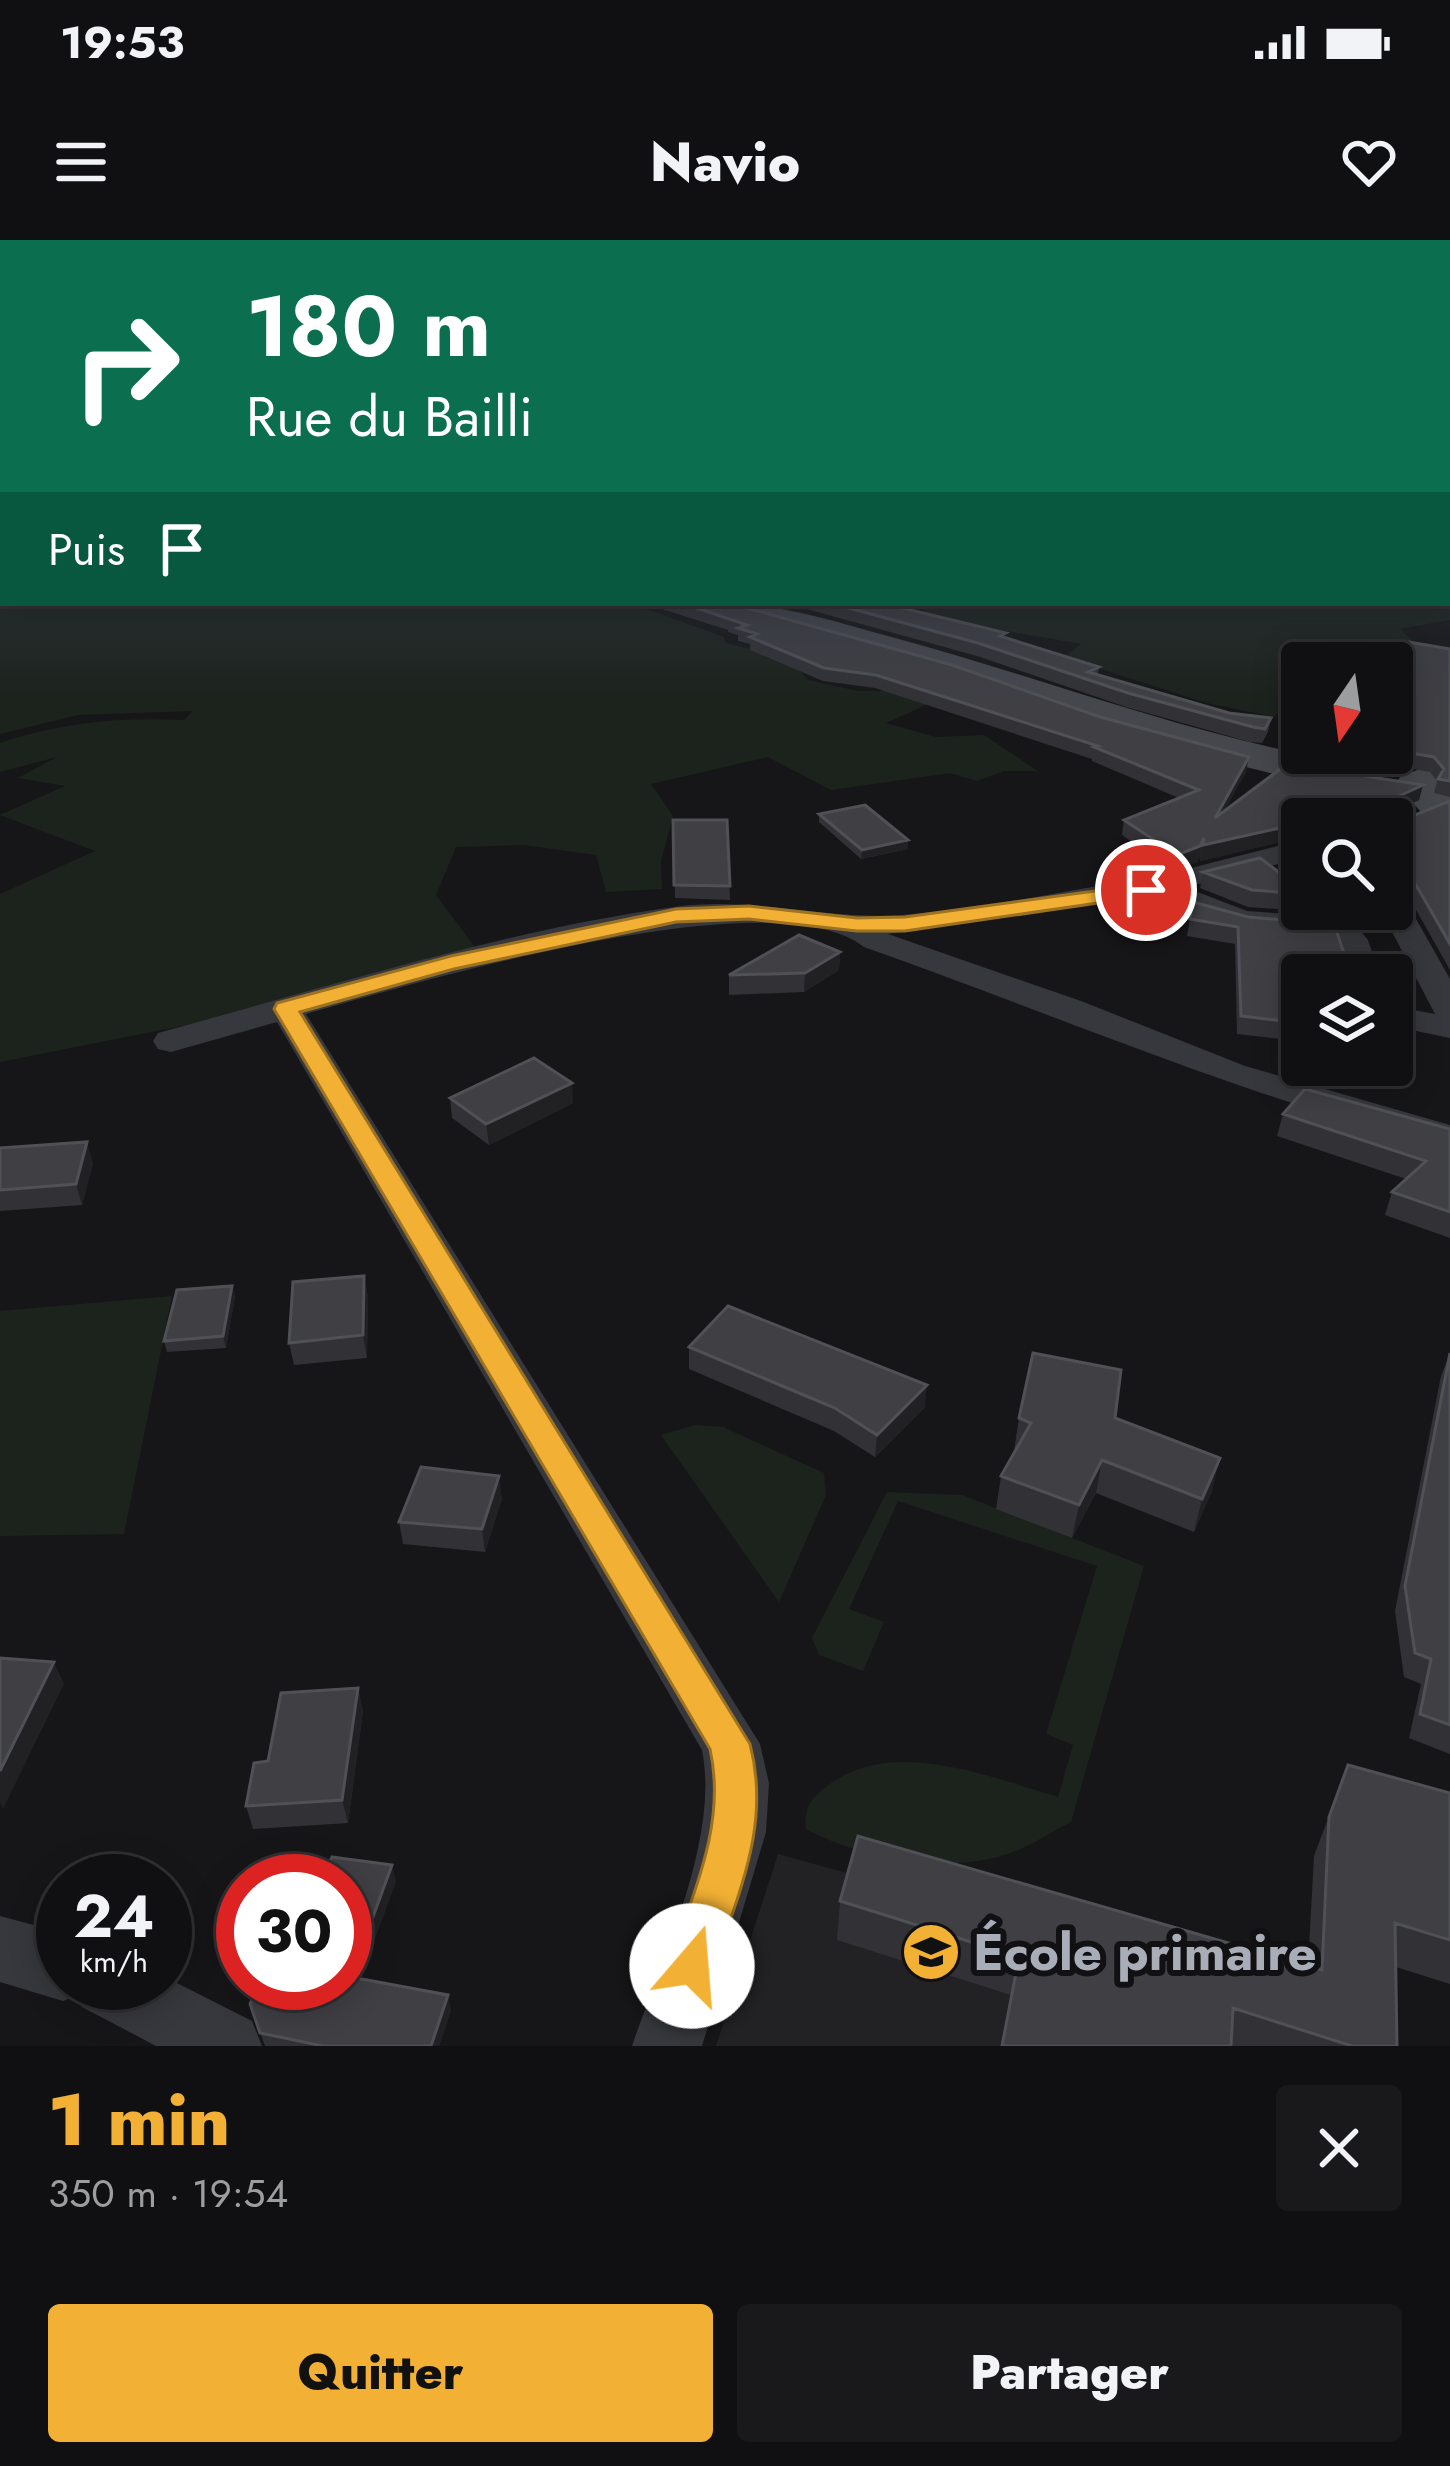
<!DOCTYPE html>
<html lang="fr">
<head>
<meta charset="utf-8">
<style>
  body { margin:0; font-family:Jost,sans-serif; background:#19191b; color:#f1f3f6; height:100vh; display:flex; flex-direction:column; font-size:45px; white-space:nowrap }
  * { box-sizing:border-box; margin:0 }
  p { font-size:39px; color:#9c9d9f }
  .icon { flex:none; width:66px; height:66px; fill:none; stroke:currentColor; stroke-width:2; stroke-linecap:round; stroke-linejoin:round }
  .map { position:relative; height:1806px; overflow:hidden }
  .drawer { display:flex; flex-direction:column; background:#101012; flex:1 }
  .drawer>* { flex:none }
  .top-card { position:absolute; left:0px; top:0px; width:1452px; height:366px; box-shadow:0 6px 30px #0003,0 0 0 3px #303032; background:#0b6e4f; color:#fff; overflow:hidden }
  .needle { width:78px; rotate:193deg }
  .controls { position:absolute; left:1281px; top:402px; display:grid; gap:24px }
  .controls a { display:grid; place-items:center; width:132px; height:132px; border-radius:12px; background:#101012; box-shadow:0 6px 30px #0003,0 0 0 3px #303032; font-size:60px }
  .speed { position:absolute; left:36px; top:1614px; display:flex; gap:24px; font-size:60px; font-weight:700; text-align:center }
  .speed>* { display:grid; place-content:center; width:156px; height:156px; border-radius:50%; background:#101012; box-shadow:0 6px 30px #0003,0 0 0 3px #303032; line-height:1 }
  .speed small { font-size:30px; font-weight:400 }
  .speed .limit { border:18px solid #d22; background:#fff; color:#111 }
  .pin { position:absolute; display:grid; place-items:center; width:102px; height:102px; color:#fff; margin:-51px; border:6px solid #fff; border-radius:50%; box-shadow:0 3px 12px #0007 }
  .me { position:absolute; width:132px; margin:-66px; rotate:18deg; stroke-linejoin:round; filter:drop-shadow(0 0 9px #0008) }
  .turn { display:flex; align-items:center; gap:42px; height:252px; padding:0 48px; font-size:54px }
  .turn .icon { width:156px; height:156px; stroke-width:2.5 }
  .turn b { display:block; font-size:84px; line-height:102px }
  .then { display:flex; align-items:center; height:114px; padding:0 48px; background:#0003; gap:24px; font-size:45px }
  .round { display:grid; place-items:center; flex:none; width:126px; height:126px; border-radius:12px; background:#19191b }
  .overview { display:flex; align-items:center; justify-content:space-between; height:204px; padding:0 48px }
  h1 { font-size:72px; font-weight:800; line-height:90px; color:#f2b134 }
  .action { display:flex; gap:24px; margin-top:auto; padding:24px 48px }
  .action a { flex:1; height:138px; border-radius:12px; background:#f2b134; color:#111; font-size:48px; font-weight:800; line-height:138px; text-align:center }
  .action a+a { background:#19191b; color:#f1f3f6 }
  .status { display:flex; justify-content:space-between; align-items:center; height:84px; padding:0 60px; background:#101012; direction:ltr }
  .status svg { height:33px; fill:currentColor }
  header { display:flex; justify-content:space-between; align-items:center; height:156px; padding:0 48px; background:#101012; font-size:54px; font-weight:800 }
  .map>svg:first-child { display:block }
  .built { fill:#222225 }
  .green { fill:#1c231d }
  .lines { fill:none; stroke-linecap:round; stroke-linejoin:round }
  .street { fill:#37383d; fill-rule:evenodd }
  .secondary { fill:#45474d; fill-rule:evenodd }
  .wall { fill:#323236 }
  .shaded-wall { fill:#212124 }
  .building { fill:#3f3f44; stroke:#4f5156; stroke-width:3 }
  .route { fill:#f2b134; stroke:#9d7322; stroke-width:3 }
  .labels { text-anchor:middle; dominant-baseline:central; stroke-width:12; stroke-linejoin:round; paint-order:stroke }
  .near-poi-label { font-size:51px; font-weight:bold; fill:#a8adb8; stroke:#111113; text-anchor:start }
</style>
</head>
<body>
<div class="status"><b>19:53</b><svg viewBox="0 0 49 12"><path d="M0 12V9h3v3zM5 12V6h3v6zM10 12V3h3v9zM15 12V0h3v12zM26 1h20v11H26zM47 4h2v5h-2z"/></svg></div>
<header><svg class="icon" aria-label="menu" viewBox="0 0 24 24"><path d="M4 6h16M4 12h16M4 18h16"/></svg>Navio<svg class="icon" aria-label="heart" viewBox="0 0 24 24"><path d="M12 20l-8-8c-3-5 5-10 8-4 3-6 11-1 8 4z"/></svg></header>
<div class="map">
<svg width="1450" height="1806" viewBox="0 0 1450 1806">
  <rect width="100%" height="100%" fill="#161618"/>
  <!-- built -->
  <path class="built" d="M778 1614 854 1635 1377 1806H716Z"/>
  <!-- green -->
  <path class="green" d="M1450 239V380L1400 389 1419 407 1401 423H1302V446L1274 477 1206 463 1064 417 1081 404 920 376 926 367 919 363H1449Z
    M0 361 653 363 641 367 724 397 726 403 788 418 808 440 858 451H904L935 461 886 483 936 497 984 495 1038 531H1004L977 541 950 533 831 550 768 517 651 544 673 576 661 621 662 649 606 652 596 615 524 605 456 607 436 655 478 711 207 781 0 822V654L95 611 0 575 65 546 18 538 57 517 0 532V503C61 482 120 477 184 480L193 471 78 475 0 494Z
    M172 1056 124 1294 0 1296V1071Z
    M695 1185 723 1187 824 1233 826 1255 779 1362 661 1195Z
    M887 1252 962 1255 1144 1326 1071 1582C1049 1593 1028 1608 1004 1615 945 1634 860 1618 806 1589 803 1567 813 1556 830 1544 894 1497 990 1537 1058 1557L1073 1505 1046 1494 1097 1326 898 1261 849 1369 884 1382 863 1431 819 1415 812 1398Z"/>
  <g class="lines">
    <!-- street -->
    <path class="street" d="M1449 230H1450V240H1449Z
      M0 332H3V344H0Z
      M1302 600V618L1190 646 1175 637 1179 631Z
      M1156 636 1247 671 1317 676 1311 669H1343L1368 700 1380 735H1346L1333 697 1245 689 1195 676 1152 655 888 694 1081 761 1245 826 1450 885V909C1249 859 1059 776 864 707 773 635 417 743 306 774L760 1504 769 1543 766 1592 702 1806H632C661 1721 720 1598 702 1510L277 782 171 812 158 809 153 801 158 793C328 747 500 691 674 667 751 656 826 680 902 675 987 669 1072 649 1156 636Z
      M1392 654 1407 663 1450 739V798L1392 786V766L1435 774 1380 669H1392Z
      M0 1676 63 1693V1743H165V1737L252 1781 262 1806H156L82 1767 77 1755 63 1761 0 1742Z"/>
    <!-- secondary -->
    <path class="secondary" d="M0 310H3V326H0Z
      M719 363C784 363 843 384 906 401 1062 444 1201 500 1363 525L1377 529 1382 537 1377 545 1363 549 1274 534 1174 509 952 434 723 369Z
      M1450 518V544L1442 547 1450 553V591L1436 588 1395 544 1401 536Z"/>
  </g>
  <!-- wall -->
  <path class="wall" d="M643 363H729L1246 532 1224 571 1423 545 1419 560 1392 572 1395 583 1450 561V730L1411 661 1396 646 1302 579V597L1200 621 1201 614 1197 622 1174 631 1122 595 1124 580 1179 558 1092 521V519L875 448 823 441 750 410V404L738 401V395L728 392V390Z
    M785 363H882L1005 398 1099 427 1098 435 1229 473 1271 478 1268 492 1262 503 1250 502 1126 467 977 416Z
    M1450 409V557L1434 553 1437 541 1430 532 1322 513H1392V426Z
    M819 574 908 609 861 619 819 582Z
    M673 580H727L730 660 675 658Z
    M1302 607V630L1296 624 1300 608Z
    M1203 632 1302 644V669H1308L1307 671 1248 667 1200 648Z
    M1193 662 1346 719 1302 735V792H1299L1297 801 1237 794 1235 704 1187 696Z
    M840 712 839 730 804 752 729 755V735Z
    M450 858 573 863 489 905 452 878Z
    M1283 874 1450 889V998L1385 975 1392 952 1406 939 1277 896Z
    M0 908 93 923 82 965 0 971Z
    M364 1036 368 1058 367 1118 294 1125 289 1103Z
    M232 1046 235 1057 226 1108 167 1112 164 1101Z
    M689 1107 925 1167 875 1217 834 1191 689 1129Z
    M1450 1113V1514L1409 1498 1421 1444 1404 1437 1395 1371 1441 1136Z
    M1019 1178H1115L1212 1251 1194 1292 1096 1253 1072 1298 996 1269 1001 1236 1014 1211Z
    M502 1259 485 1312 403 1304 399 1282Z
    M358 1448 363 1471 348 1583 253 1589 246 1566 268 1521Z
    M1348 1525 1450 1553V1744L1396 1727 1397 1806H1001L1011 1755 837 1700 840 1661 1308 1726 1314 1616Z
    M396 1641 360 1739 451 1770 439 1806H265L250 1764 345 1743Z"/>
  <!-- shaded-wall -->
  <path class="shaded-wall" d="M1249 517 1246 532 1212 594 1215 578Z
    M1423 545 1419 560 1380 578 1384 563Z
    M1302 583V597L1200 621 1203 605Z
    M1204 598 1201 614 1197 622 1174 631 1177 615Z
    M908 600V609L861 619 862 610Z
    M1401 630 1396 646 1392 647V632Z
    M840 712 839 730 804 752 805 733Z
    M572 843 573 863 489 905 486 884Z
    M87 902 93 923 82 965 76 944Z
    M364 1036 368 1058 367 1118 363 1095Z
    M232 1046 235 1057 226 1108 223 1096Z
    M927 1145 925 1167 875 1217 877 1195Z
    M1220 1218 1212 1251 1194 1292 1202 1259Z
    M1102 1220 1096 1253 1072 1298 1079 1265Z
    M499 1236 502 1259 485 1312 482 1289Z
    M54 1422 64 1444 3 1569 0 1562V1531Z
    M358 1448 363 1471 348 1583 342 1560Z
    M392 1625 396 1641 355 1752 351 1737Z
    M448 1755 451 1770 439 1806H431Z"/>
  <!-- building -->
  <path class="building" d="M0 252H3V301L0 299Z
    M682 363H729L952 425 1100 477 1249 517 1215 578 1287 524 1423 545 1384 563 1392 568 1395 583 1450 561V704L1416 645 1401 630 1392 632V579H1302V583L1203 605 1204 598 1200 606 1177 615 1124 580 1199 550 1094 507 1098 506 876 435 824 428 750 397 757 394 738 388 747 385Z
    M830 363H882L1006 393 1000 396 1099 427 1088 432 1229 473 1271 478 1265 489 1253 487 1128 453 978 403Z
    M1409 402 1450 409V541L1438 539 1444 529 1434 517 1392 510V426Z
    M865 565 908 600 862 610 819 574Z
    M673 580H727L730 646 674 645Z
    M1260 618 1292 642 1302 644V654L1252 650 1203 632Z
    M1193 662 1248 677 1334 684 1346 719 1355 722 1361 735H1302L1301 783 1241 776 1238 687 1190 679Z
    M799 695 840 712 805 733 729 735Z
    M534 818 572 843 486 884 450 858Z
    M1305 849 1450 889V972L1392 952 1426 921 1283 874Z
    M87 902 76 944 0 950V908Z
    M364 1036 363 1095 289 1103 293 1042Z
    M232 1046 223 1096 164 1101 177 1050Z
    M728 1066 927 1145 877 1195 835 1168 689 1107Z
    M1033 1113 1121 1130 1115 1178 1220 1218 1202 1259 1102 1220 1079 1265 1001 1236 1031 1183 1019 1178Z
    M1450 1113V1485L1420 1474 1431 1419 1415 1413 1405 1346Z
    M421 1227 499 1236 482 1289 399 1282Z
    M0 1418 54 1422 0 1531Z
    M358 1448 342 1560 246 1566 254 1523 268 1521 281 1453Z
    M1348 1525 1450 1553V1700L1395 1683 1397 1806H1352L1233 1768 1231 1806H1002L1019 1717 840 1661 858 1596 1322 1730 1329 1577Z
    M332 1617 392 1625 351 1737 448 1755 431 1806H323L260 1793 250 1764 259 1743H345V1641H321Z"/>
  <!-- sky -->
  <linearGradient id="sky" x2="0" y2="1"><stop stop-color="#0c0c0d"/><stop offset="0.45" stop-color="#363c48"/><stop offset="1" stop-color="#363c48" stop-opacity="0"/></linearGradient>
  <rect width="1450" height="462" fill="url(#sky)"/>
  <!-- route -->
  <path class="route" d="M1146 644 1153 646V655L905 691H857L749 679 676 682 454 729 300 772 750 1504C771 1584 739 1650 715 1726L708 1743 692 1750 675 1743 668 1726C692 1655 727 1585 710 1509L274 769 277 763 451 716 676 669 749 666 857 678 905 677Z"/>
  <!-- icons -->
  <defs>
    <symbol id="school-disc" viewBox="-11 -11 22 22"><circle r="9.5" fill="#f2b134" stroke="#111113"/><path d="M0-5L7-2L0 1L-7-2ZM-4 1L0 2.5L4 1V4Q0 6-4 4Z" fill="#111"/></symbol>
  </defs>
  <g fill-rule="evenodd">
    <use href="#school-disc" x="898" y="1679" width="66" height="66"/>
  </g>
  <g class="labels">
    <!-- near-poi labels -->
    <g class="near-poi-label">
      <text x="973" y="1712">École primaire</text>
    </g>
  </g>
</svg>
<div class="controls">
<a><svg class="needle" viewBox="-14 -14 28 28"><path d="M0-13l5 13h-10z" fill="#e53935"/><path d="M0 13l5-13h-10z" fill="#9c9d9f"/></svg></a>
<a><svg class="icon" aria-label="search" viewBox="0 0 24 24"><circle cx="10" cy="10" r="6"/><path d="M15 15l6 6"/></svg></a>
<a><svg class="icon" aria-label="layers" viewBox="0 0 24 24"><path d="M12 4l9 5-9 5-9-5zM3 14l9 5 9-5"/></svg></a>
</div>
<div class="speed"><div>24<small>km/h</small></div><div class="limit">30</div></div>
<div class="pin" style="left:1146px;top:650px;background:#d93025"><svg class="icon" aria-label="arrive" viewBox="0 0 24 24"><path d="M6 21V4h12l-3 4 3 4H6"/></svg></div>
<svg class="me" style="left:692px;top:1726px" viewBox="-20 -20 40 40"><circle r="19" fill="#fff"/><path d="M0-13L10 11 0 6-10 11z" fill="#f2b134"/></svg>
<div class="top-card">
<div class="turn"><svg class="icon" aria-label="right" viewBox="0 0 24 24"><path d="M7 20v-9h11M14 6l5 5-5 5"/></svg><div><b>180 m</b>Rue du Bailli</div></div>
<div class="then">Puis<svg class="icon" aria-label="arrive" viewBox="0 0 24 24"><path d="M6 21V4h12l-3 4 3 4H6"/></svg></div>
</div>
</div>
<section class="drawer">
<div class="overview"><div><h1>1 min</h1><p>350 m · 19:54</p></div><a class="round"><svg class="icon" aria-label="close" viewBox="0 0 24 24"><path d="M6 6l12 12M18 6L6 18"/></svg></a></div>
<div class="action"><a>Quitter</a><a>Partager</a></div>
</section>
</body>
</html>
